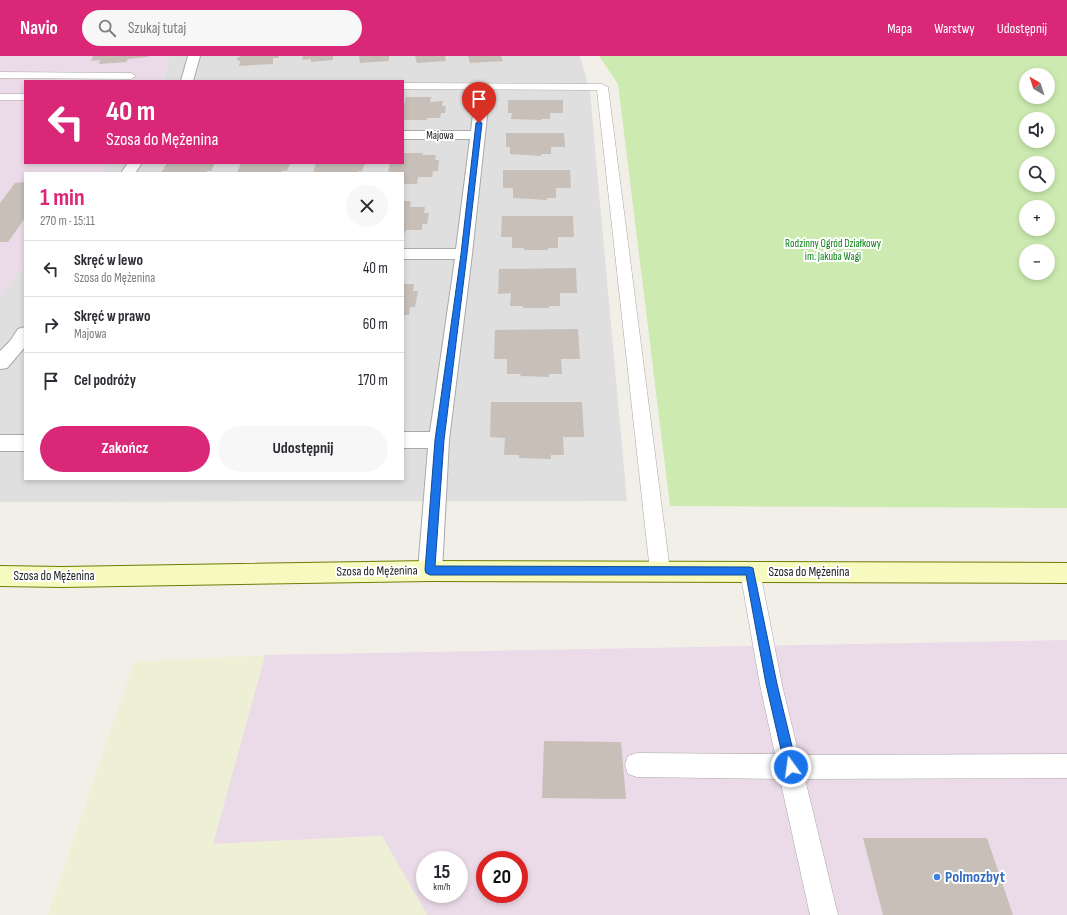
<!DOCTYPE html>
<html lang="pl">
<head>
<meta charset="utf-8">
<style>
  body { margin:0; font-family:"Sofia Sans Condensed",sans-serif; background:#f7f7f7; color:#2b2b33; height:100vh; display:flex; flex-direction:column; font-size:15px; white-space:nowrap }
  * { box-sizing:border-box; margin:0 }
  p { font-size:13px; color:#7c7c81 }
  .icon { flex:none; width:22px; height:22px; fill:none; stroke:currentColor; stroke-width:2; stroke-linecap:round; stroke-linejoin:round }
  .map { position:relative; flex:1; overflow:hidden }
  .panel { position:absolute; left:24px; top:116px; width:380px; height:308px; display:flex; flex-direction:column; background:#fff; border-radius:0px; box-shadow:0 2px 6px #0003 }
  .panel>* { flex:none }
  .banner { position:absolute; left:24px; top:24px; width:380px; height:84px; border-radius:0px; box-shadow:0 2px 6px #0003; background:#db2777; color:#fff; overflow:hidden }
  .needle { width:26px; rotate:321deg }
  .buttons { position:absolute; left:1019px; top:12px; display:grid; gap:8px }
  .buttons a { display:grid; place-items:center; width:36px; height:36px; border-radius:50%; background:#fff; box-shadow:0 2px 6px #0003; font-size:20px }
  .speed { position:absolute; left:416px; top:795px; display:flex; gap:8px; font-size:20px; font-weight:700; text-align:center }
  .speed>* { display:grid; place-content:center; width:52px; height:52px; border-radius:50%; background:#fff; box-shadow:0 2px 6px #0003; line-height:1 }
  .speed small { font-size:10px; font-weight:400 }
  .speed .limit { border:6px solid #d22; background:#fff; color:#111 }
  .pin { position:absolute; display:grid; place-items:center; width:34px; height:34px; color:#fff; margin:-41px -17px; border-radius:50% 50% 50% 0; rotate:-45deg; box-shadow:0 0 4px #0007 }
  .pin .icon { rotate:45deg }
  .me { position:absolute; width:44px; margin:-22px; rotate:346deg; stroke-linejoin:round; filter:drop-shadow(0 0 3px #0008) }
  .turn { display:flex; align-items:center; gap:14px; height:84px; padding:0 16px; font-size:18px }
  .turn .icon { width:52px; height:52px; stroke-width:2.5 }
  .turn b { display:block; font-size:28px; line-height:34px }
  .round { display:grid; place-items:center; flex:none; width:42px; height:42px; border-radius:21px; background:#f7f7f7 }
  .overview { display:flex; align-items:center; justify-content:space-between; height:68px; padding:0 16px }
  h1 { font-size:24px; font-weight:700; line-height:30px; color:#db2777 }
  .button { display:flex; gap:8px; margin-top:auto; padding:8px 16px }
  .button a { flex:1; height:46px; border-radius:24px; background:#db2777; color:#fff; font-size:16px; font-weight:700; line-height:46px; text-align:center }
  .button a+a { background:#f7f7f7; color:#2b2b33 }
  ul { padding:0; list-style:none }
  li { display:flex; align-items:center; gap:12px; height:56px; padding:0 16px; border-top:1px solid #e1e1e2 }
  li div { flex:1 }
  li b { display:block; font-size:15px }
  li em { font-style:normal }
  header { display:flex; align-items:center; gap:24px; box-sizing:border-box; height:56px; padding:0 20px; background:#db2777; color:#fff }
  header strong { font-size:19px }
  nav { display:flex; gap:22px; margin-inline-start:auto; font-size:14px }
  .search { width:280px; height:36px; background:#f7f7f7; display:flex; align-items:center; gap:10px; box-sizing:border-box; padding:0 14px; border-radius:22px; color:#7c7c81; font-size:15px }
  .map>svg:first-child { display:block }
  .residential { fill:#e0dfdf }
  .industrial { fill:#ebdbe8; fill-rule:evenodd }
  .farmland { fill:#eef0d5 }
  .grass { fill:#cdebb0; fill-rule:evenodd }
  .building { fill:#c7bfb8 }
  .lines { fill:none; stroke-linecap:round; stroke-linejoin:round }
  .service-casing { stroke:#a9a9a9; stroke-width:1 }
  .minor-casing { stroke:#a9a9a9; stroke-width:2 }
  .secondary-casing { stroke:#707d05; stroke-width:2 }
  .service { fill:#fff; fill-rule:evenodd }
  .minor { fill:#fff; fill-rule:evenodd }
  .secondary { fill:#f7fabf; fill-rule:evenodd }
  .route { fill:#1a73e8; stroke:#114b97 }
  .shop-dot { fill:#3f7fe0; stroke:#fff; stroke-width:1.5 }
  .labels { text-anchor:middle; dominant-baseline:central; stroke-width:4; stroke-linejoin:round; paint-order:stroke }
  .far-street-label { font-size:11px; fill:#222; stroke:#fff }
  .far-park-label { font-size:11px; fill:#0c8416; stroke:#fff }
  .street-label { font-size:13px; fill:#222; stroke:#fff }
  .near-shop-label { font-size:16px; font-weight:bold; fill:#366cbe; stroke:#fff; text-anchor:start }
</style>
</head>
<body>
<header>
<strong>Navio</strong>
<div class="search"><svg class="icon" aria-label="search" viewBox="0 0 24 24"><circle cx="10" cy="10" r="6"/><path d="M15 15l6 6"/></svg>Szukaj tutaj</div>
<nav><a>Mapa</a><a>Warstwy</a><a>Udostępnij</a></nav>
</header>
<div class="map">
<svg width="1067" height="859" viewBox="0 0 1067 859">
  <rect width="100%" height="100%" fill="#f2efe9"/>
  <!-- residential -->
  <path class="residential" d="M169 0H580L590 36 627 445 0 446V240L25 210V423H403V117H101L110 107H403V25H163Z"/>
  <!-- industrial -->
  <path class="industrial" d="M0 0H169L163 25H25V107H110L101 117H25V210L0 240Z
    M1067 584V859H427L381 780 212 788 265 599ZM425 804H459V838H425ZM485 804H519V838H485Z"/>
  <!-- farmland -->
  <path class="farmland" d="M265 599 213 788 382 780 427 859H48L134 606Z"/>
  <!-- grass -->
  <path class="grass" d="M599 0H1067V452L670 450 618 28ZM1026 19H1048V41H1026ZM1026 63H1048V85H1026ZM1026 107H1048V129H1026ZM1026 151H1048V173H1026ZM1026 195H1048V217H1026Z"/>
  <!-- building -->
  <path class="building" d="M93 0H148V1L128 3 126 6 99 8 100 4 91 5Z
    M241 0H279L278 2H273V8L239 10 240 5 237 4V2Z
    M303 0H333V4L311 6V3L302 4Z
    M359 0H389V5L360 7Z
    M415 0H445L446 5 417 7Z
    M468 0H501L503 5 470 7Z
    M406 41H431L430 46 443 45 442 50H446L445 57H441L440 62H427V64H403V54Z
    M508 44H563V57H550V63H541V64L511 63 512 57H508Z
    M506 77H564L565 91H551V98H541V100L510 98V91H506Z
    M403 97H423L422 99H436L435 104H439L438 115H433L432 121H418L417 128H403V117H388L390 107H403Z
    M167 107H215L211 115H207L206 117H161Z
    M241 107H290L287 115H282V117H237Z
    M316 107H365L362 115H358V117H313Z
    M503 114H570L571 132H556V142H547V144L513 142V132H503Z
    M25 126V162L8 186H0V147L15 127Z
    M403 145H411L410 151H425L424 157H429L427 168H422V174H406L405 177H403Z
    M502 160H573L574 181H558V192H548V194H524V192H512V181H501Z
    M576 212 577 237H560V250H549V252H523V250H510L511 237 498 238 499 213Z
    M403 228H414L413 235H418L415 251H410L409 259H403Z
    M578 273 580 303H561L562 318H549V321L520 320 521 318H507V303H494L495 274Z
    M491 346H582L584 381H563L564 399H551V403L519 402V399H504L505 382 490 381Z
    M544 685 621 686 626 743 542 742Z
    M863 782H987L1013 859H883Z"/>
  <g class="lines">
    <defs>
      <path id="service" d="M0 16 131 17 136 20 131 23 0 22Z
        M403 27 602 28 608 31 670 515 667 521 660 524 653 521 650 515 597 34 403 33Z
        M0 38H25V44H0Z
        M750 506 757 509 760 515 782 629 799 699 1067 698V722L805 723 838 859H810L780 723 637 721 628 718 625 709 628 700 637 697 775 698 760 629 740 515 743 509Z"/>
      <path id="minor" d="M188 0H200L193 25H181Z
        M482 38 487 39 489 42 472 198 449 384 442 515 438 522 430 525 422 522 418 515 428 392H403V376H430L455 203H403V193H456L470 83H403V75H471L475 42 477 39Z
        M128 107H142L135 117H121Z
        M25 271V291L7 312 0 313V295L10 285 18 273Z
        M0 379H25V395H0Z"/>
      <path id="secondary" d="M430 505 1067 507V527L430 525 62 531 0 530V510L62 511Z"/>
    </defs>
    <!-- service casing -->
    <use href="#service" class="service-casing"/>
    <!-- minor casing -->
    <use href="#minor" class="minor-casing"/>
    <!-- secondary casing -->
    <use href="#secondary" class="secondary-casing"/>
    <!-- service -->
    <use href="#service" class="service"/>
    <!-- minor -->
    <use href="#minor" class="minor"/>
    <!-- secondary -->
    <use href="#secondary" class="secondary"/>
  </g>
  <!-- route -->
  <path class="route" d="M479 65 482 67 467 198 444 384 435 510 750 511 753 512 777 628 797 711 795 715 791 717 787 715 785 711 766 628 746 519H430L426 517 425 514 435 384 461 198 476 67Z"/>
  <!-- markers -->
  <circle class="shop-dot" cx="937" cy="821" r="4"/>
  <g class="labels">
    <!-- far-street labels -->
    <g class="far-street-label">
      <text x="440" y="79">Majowa</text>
    </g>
    <!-- far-park labels -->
    <g class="far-park-label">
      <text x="833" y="187">Rodzinny Ogród Działkowy<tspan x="833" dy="13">im. Jakuba Wagi</tspan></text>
    </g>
    <!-- street labels -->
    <g class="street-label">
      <text transform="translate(377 515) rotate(-1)">Szosa do Mężenina</text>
      <text x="809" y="516">Szosa do Mężenina</text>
      <text x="54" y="520">Szosa do Mężenina</text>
    </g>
    <!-- near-shop labels -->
    <g class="near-shop-label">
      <text x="945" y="821">Polmozbyt</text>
    </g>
  </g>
</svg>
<div class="buttons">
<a><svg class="needle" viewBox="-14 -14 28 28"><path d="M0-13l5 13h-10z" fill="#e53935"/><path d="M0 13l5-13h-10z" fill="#7c7c81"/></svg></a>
<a><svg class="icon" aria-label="sound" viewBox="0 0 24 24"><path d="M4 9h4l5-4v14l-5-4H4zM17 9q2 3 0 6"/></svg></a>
<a><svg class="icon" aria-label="search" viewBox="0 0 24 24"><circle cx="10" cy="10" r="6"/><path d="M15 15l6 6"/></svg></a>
<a>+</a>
<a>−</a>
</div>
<div class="speed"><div>15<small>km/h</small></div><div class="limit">20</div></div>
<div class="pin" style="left:479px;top:67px;background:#d93025"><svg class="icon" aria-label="arrive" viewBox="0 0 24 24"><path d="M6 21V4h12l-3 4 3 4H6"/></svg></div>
<svg class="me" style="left:791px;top:711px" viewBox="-20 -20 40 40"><circle r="17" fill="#1a73e8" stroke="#fff" stroke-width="3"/><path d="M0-11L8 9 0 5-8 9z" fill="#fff"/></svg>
<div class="banner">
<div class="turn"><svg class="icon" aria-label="left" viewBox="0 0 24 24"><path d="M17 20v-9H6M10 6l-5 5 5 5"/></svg><div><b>40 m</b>Szosa do Mężenina</div></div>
</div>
<section class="panel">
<div class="overview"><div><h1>1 min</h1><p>270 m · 15:11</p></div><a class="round"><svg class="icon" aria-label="close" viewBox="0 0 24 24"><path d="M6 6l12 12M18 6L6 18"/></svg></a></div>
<ul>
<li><svg class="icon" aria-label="left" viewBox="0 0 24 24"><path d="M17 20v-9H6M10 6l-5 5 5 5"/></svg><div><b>Skręć w lewo</b><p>Szosa do Mężenina</p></div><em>40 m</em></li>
<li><svg class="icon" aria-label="right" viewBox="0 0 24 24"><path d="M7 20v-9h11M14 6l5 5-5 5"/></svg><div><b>Skręć w prawo</b><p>Majowa</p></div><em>60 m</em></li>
<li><svg class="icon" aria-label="arrive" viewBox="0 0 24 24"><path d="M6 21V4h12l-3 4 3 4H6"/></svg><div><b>Cel podróży</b></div><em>170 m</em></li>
</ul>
<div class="button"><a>Zakończ</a><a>Udostępnij</a></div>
</section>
</div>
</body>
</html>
